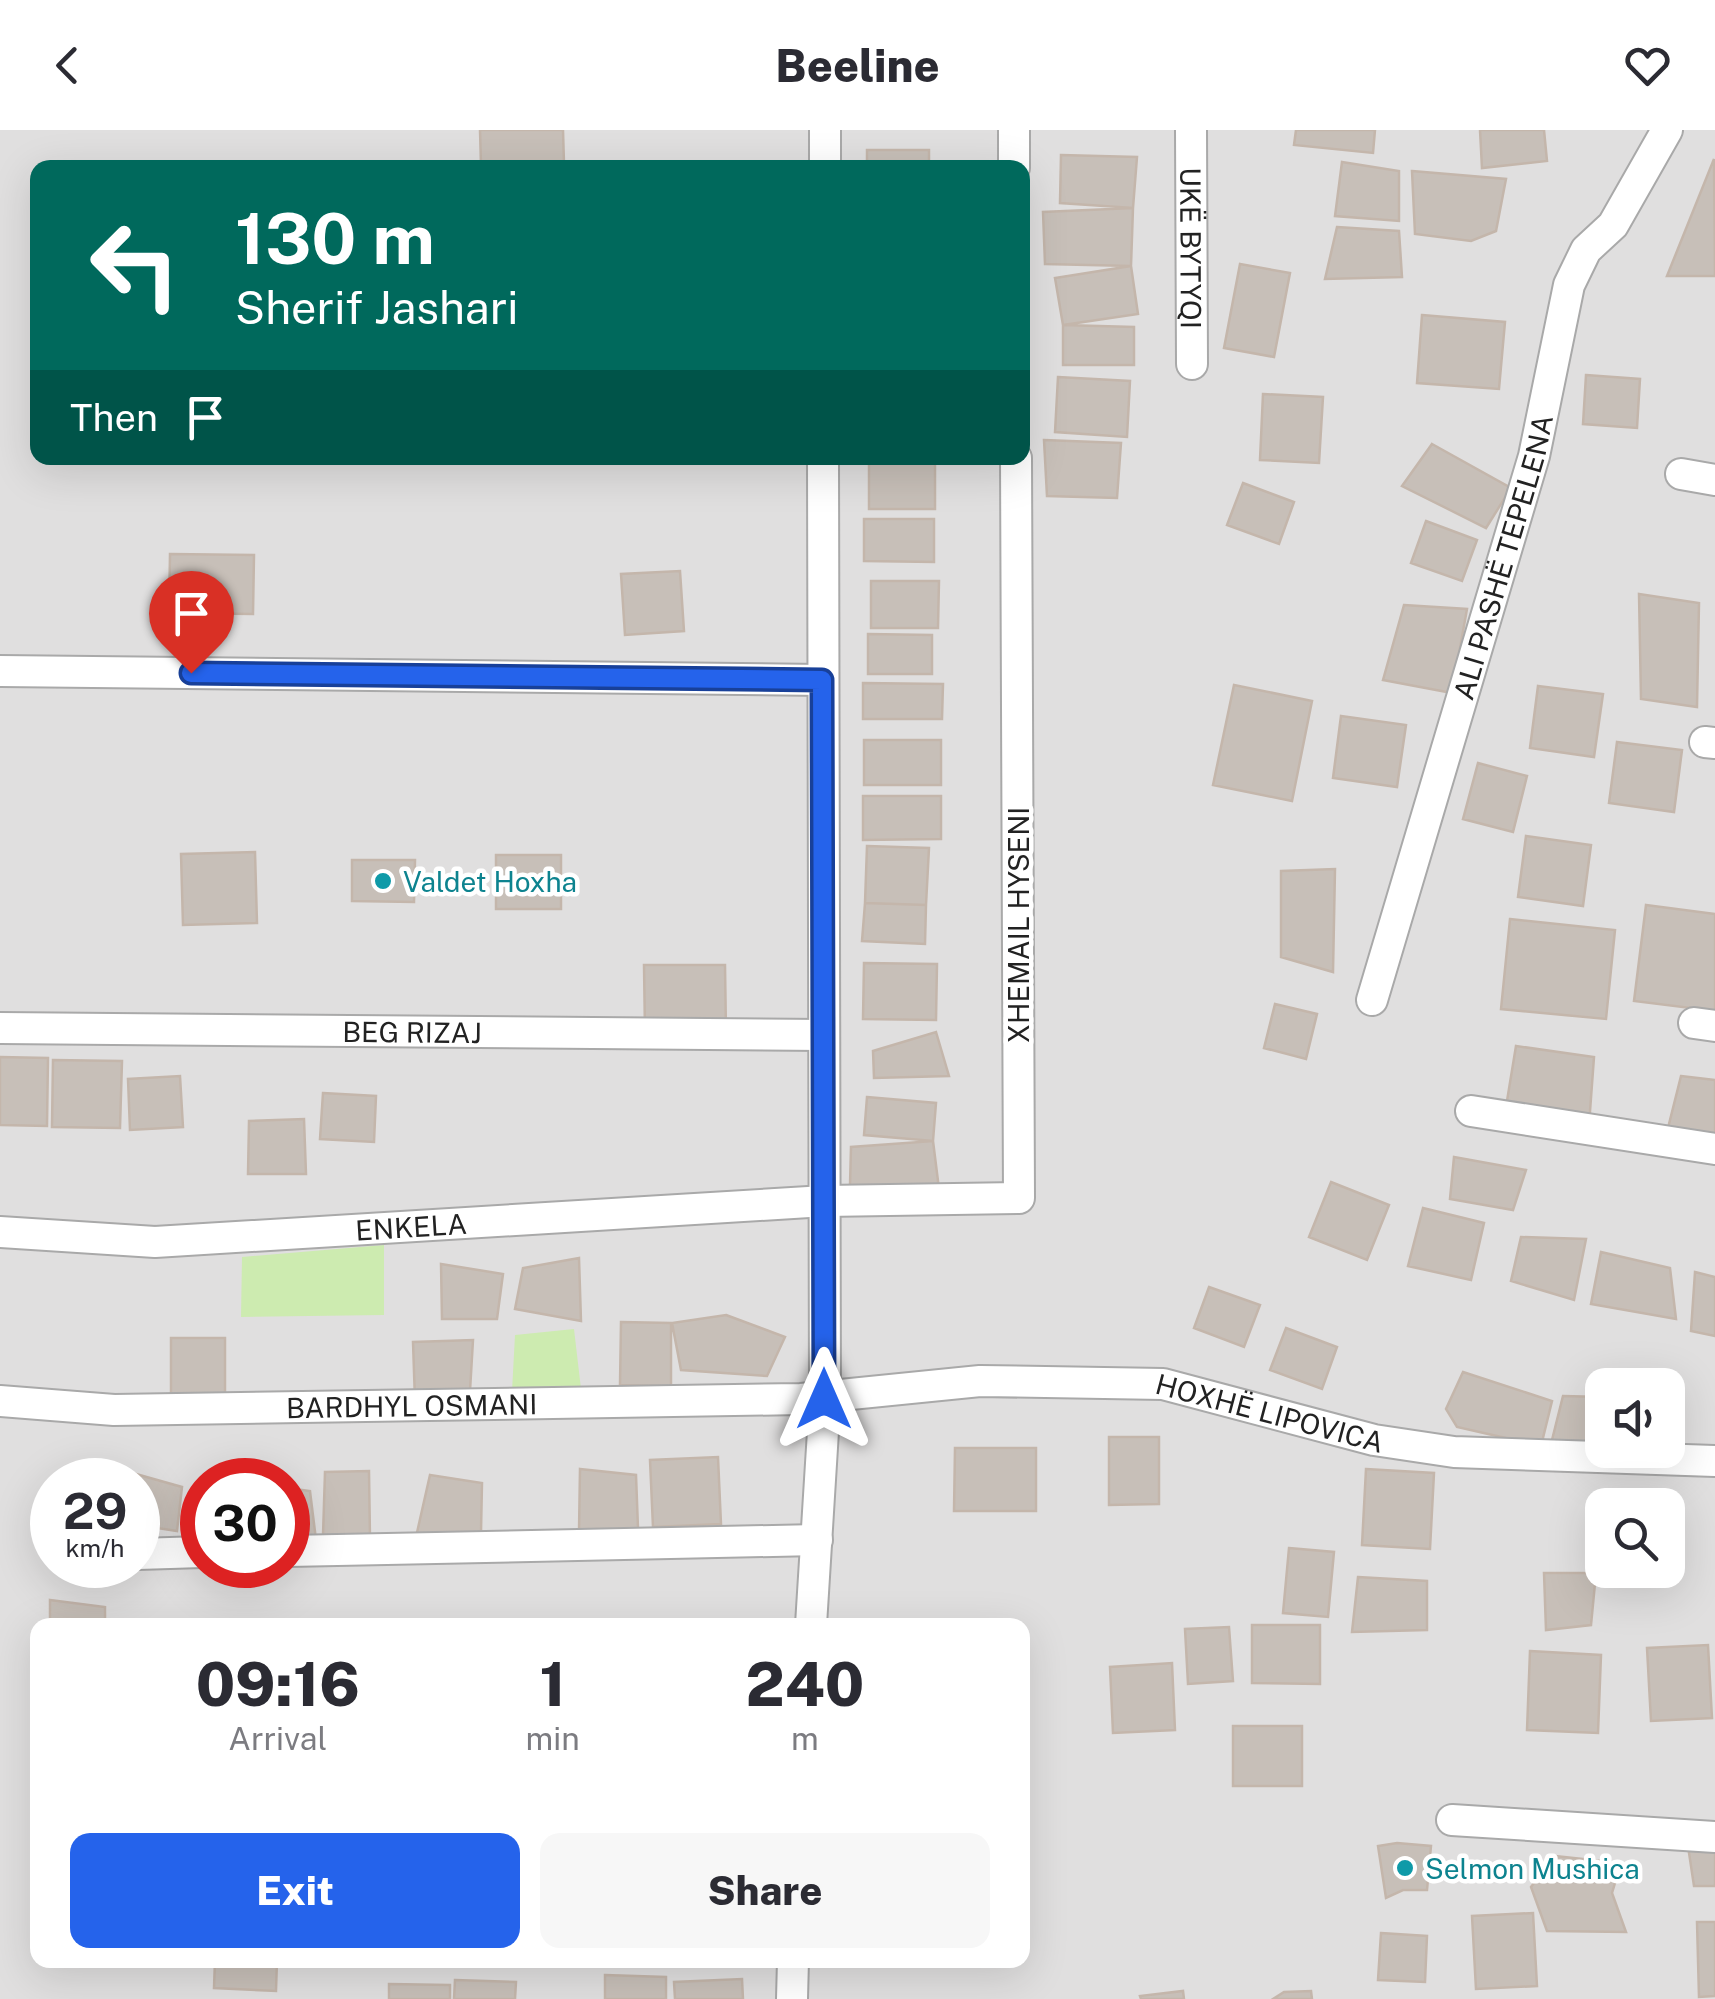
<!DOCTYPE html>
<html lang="en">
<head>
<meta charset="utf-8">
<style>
  body { margin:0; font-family:"Public Sans",sans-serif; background:#f7f7f7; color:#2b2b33; height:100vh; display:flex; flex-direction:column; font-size:38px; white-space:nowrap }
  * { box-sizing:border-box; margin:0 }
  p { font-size:32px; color:#7c7c81 }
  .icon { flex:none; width:55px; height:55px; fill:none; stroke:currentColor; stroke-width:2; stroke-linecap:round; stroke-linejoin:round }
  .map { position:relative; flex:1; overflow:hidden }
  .sheet { position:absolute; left:30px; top:1488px; width:1000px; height:350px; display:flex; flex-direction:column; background:#fff; border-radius:20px; box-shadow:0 10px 40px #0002 }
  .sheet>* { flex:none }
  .hud { position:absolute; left:30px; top:30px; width:1000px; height:305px; border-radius:20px; box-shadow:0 10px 40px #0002; background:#00695c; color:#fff; overflow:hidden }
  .fabs { position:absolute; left:1585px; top:1238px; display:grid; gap:20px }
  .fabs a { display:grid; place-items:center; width:100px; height:100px; border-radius:20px; background:#fff; box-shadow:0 10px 40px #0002; font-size:50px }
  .speed { position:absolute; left:30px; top:1328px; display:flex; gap:20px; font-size:50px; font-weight:700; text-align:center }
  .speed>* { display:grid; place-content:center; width:130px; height:130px; border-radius:50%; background:#fff; box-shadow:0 10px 40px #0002; line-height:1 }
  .speed small { font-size:25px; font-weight:400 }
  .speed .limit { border:15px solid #d22; background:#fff; color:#111 }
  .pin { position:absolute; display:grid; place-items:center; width:85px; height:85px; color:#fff; margin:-102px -42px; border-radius:50% 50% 50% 0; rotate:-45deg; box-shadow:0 0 10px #0007 }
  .pin .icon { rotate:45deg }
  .me { position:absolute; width:110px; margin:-55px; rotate:0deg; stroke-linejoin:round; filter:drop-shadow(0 0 8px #0008) }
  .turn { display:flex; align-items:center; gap:35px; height:210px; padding:0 40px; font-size:45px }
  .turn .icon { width:130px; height:130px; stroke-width:2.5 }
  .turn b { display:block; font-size:70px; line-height:85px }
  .then { display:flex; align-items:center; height:95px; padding:0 40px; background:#0003; gap:20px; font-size:38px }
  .eta { display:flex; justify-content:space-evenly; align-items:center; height:170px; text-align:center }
  .eta b { font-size:60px; font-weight:800; line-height:70px }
  .action { display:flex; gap:20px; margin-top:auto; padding:20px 40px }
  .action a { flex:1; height:115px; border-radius:20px; background:#2563eb; color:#fff; font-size:40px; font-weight:800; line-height:115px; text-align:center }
  .action a+a { background:#f7f7f7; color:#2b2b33 }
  header { display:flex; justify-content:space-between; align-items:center; height:130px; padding:0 40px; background:#fff; font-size:45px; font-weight:800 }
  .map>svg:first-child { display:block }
  .residential { fill:#e0dfdf; fill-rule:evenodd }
  .grass { fill:#cdebb0 }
  .building { fill:#c7bfb8; stroke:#c4b6ab; stroke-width:2.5 }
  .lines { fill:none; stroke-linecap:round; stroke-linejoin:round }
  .minor-casing { stroke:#a9a9a9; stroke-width:34 }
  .minor { stroke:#fff; stroke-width:30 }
  .route-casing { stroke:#184099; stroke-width:25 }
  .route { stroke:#2563eb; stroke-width:18 }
  .culture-dot { fill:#0f9aa8; stroke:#fff; stroke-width:4 }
  .labels { text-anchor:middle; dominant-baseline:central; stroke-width:9; stroke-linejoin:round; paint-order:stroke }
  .street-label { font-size:28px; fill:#222; stroke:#fff }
  .culture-label { font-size:28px; fill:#0d838f; stroke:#fff; text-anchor:start }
</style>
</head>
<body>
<header><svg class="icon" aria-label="back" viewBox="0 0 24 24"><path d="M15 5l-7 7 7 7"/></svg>Beeline<svg class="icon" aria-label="heart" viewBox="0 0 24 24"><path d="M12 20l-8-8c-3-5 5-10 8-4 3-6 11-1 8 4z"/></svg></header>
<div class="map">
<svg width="1715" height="1869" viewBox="0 0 1715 1869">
  <rect width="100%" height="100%" fill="#f2efe9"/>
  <!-- residential -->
  <path class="residential" d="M0 0H1715V1869H0ZM38 38H1022V328H38ZM1602 1255H1668V1320H1602ZM52 1350H138V1435H52ZM202 1350H288V1435H202ZM1602 1375H1668V1440H1602ZM38 1495H1022V1830H38Z"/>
  <!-- grass -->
  <path class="grass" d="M384 1115V1185L241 1187 242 1127Z
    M574 1199 581 1259 512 1261 515 1205Z"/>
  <!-- building -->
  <path class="building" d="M480 0H563L564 34 481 35Z
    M1296 0H1375L1373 23 1294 15Z
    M1480 0H1544L1547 31 1482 38Z
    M867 20H929V38H867Z
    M1061 25 1137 27 1133 78 1060 73Z
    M1714 29 1715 146H1667Z
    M1342 32 1399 41V91L1335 86Z
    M1412 41 1506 49 1496 101 1471 111 1415 104Z
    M1133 78 1131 136 1045 134 1043 82Z
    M1337 97 1399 101 1402 147 1325 149Z
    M1240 134 1290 143 1274 227 1224 218Z
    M1131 136 1138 184 1063 195 1055 148Z
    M1422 185 1505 192 1499 259 1417 253Z
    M1063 195 1134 197V235H1063Z
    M1586 245 1640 249 1637 298 1583 294Z
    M1058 247 1130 251 1127 307 1055 302Z
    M1263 264 1323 267 1319 333 1260 330Z
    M1044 310 1121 313 1117 368 1047 366Z
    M1432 314 1511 358 1486 398 1402 356Z
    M869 328H935V379H869Z
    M1243 353 1294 372 1279 414 1227 395Z
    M864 389H934V432L864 431Z
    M1426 391 1477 410 1462 451 1411 433Z
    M170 424 254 425 253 484 169 483Z
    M680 441 684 501 625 505 621 444Z
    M871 451H939L938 498H871Z
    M1639 464 1699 473 1697 577 1641 569Z
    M1404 475 1467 479 1452 563 1383 550Z
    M868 504 932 505V544H868Z
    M863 553 943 554 942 589H863Z
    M1234 555 1312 571 1292 671 1213 655Z
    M1538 556 1603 564 1594 627 1530 618Z
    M1341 586 1406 595 1397 657 1333 648Z
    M864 610H941V655H864Z
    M1617 612 1682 620 1674 682 1609 673Z
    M1478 633 1527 646 1513 702 1463 689Z
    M863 666H941V709L863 710Z
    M1526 706 1591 715 1583 776 1518 767Z
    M867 716 929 718 926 775 865 773Z
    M255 722 257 793 183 795 181 724Z
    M496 725H561V779H496Z
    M352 730H415L414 772 352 771Z
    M1335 739 1333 842 1281 827V741Z
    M865 773 926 775 925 814 862 811Z
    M1646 775 1715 784V881L1634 871Z
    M1510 789 1615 800 1606 889 1501 879Z
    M864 833 937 834 936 890 863 889Z
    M644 835H725L726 902H645Z
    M1275 874 1317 884 1306 929 1264 918Z
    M936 902 949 946 874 948 873 921Z
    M1516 916 1594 927 1589 995 1506 977Z
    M0 927 48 928 47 996 0 995Z
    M53 930 122 931 120 998 52 997Z
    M180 946 183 997 130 1000 128 949Z
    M1681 946 1715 950V1007L1668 998Z
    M323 963 376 966 374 1012 320 1009Z
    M867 967 936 973 933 1011 864 1005Z
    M304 989 306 1044H248L249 991Z
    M933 1011 939 1059 850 1055 851 1017Z
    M1454 1027 1526 1040 1513 1080 1450 1069Z
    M1331 1052 1389 1075 1367 1130 1309 1107Z
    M1423 1078 1484 1093 1471 1150 1408 1136Z
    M1521 1107 1586 1109 1574 1170 1511 1151Z
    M1601 1122 1670 1138 1676 1189 1591 1174Z
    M579 1128 581 1191 515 1179 523 1138Z
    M441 1134 503 1144 497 1189H442Z
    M1695 1142 1715 1147V1206L1691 1201Z
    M1209 1157 1260 1175 1244 1217 1194 1198Z
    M726 1185 785 1207 767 1246 681 1240 672 1193Z
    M621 1192 671 1193V1256L620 1255Z
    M1286 1198 1337 1217 1322 1259 1270 1240Z
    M171 1208H225V1266H171Z
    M473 1210 470 1261 415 1271 413 1212Z
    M1463 1242 1552 1271 1541 1316 1457 1297 1446 1279Z
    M1563 1266 1602 1267V1320H1668V1275L1671 1323 1550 1318Z
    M1109 1307H1159V1374L1109 1375Z
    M955 1318H1036V1381H954Z
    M718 1327 721 1394 653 1397 650 1330Z
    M580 1339 636 1345 638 1398 579 1402Z
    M1366 1339 1434 1343 1430 1419 1362 1415Z
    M369 1341 370 1409 323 1406 325 1342Z
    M136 1344 182 1357 177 1401 144 1396Z
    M430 1345 482 1353 481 1402 416 1407Z
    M288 1358 310 1361 317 1418 288 1410Z
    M1289 1418 1334 1422 1328 1487 1283 1483Z
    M1544 1443H1596L1591 1495 1546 1500Z
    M1358 1447 1427 1451V1500L1352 1502Z
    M50 1470 105 1477V1495H50Z
    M1252 1495H1320V1554L1252 1553Z
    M1229 1497 1233 1551 1188 1554 1185 1499Z
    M1708 1515 1712 1588 1651 1591 1647 1518Z
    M1530 1521 1601 1525 1598 1603 1527 1600Z
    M1172 1533 1175 1600 1113 1603 1110 1537Z
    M1233 1596H1302V1656H1233Z
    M1397 1713 1431 1716 1427 1760H1403L1386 1768 1378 1716Z
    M1688 1716 1715 1718V1756H1694Z
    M1555 1726 1621 1733 1612 1763 1626 1802 1547 1801 1531 1757Z
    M1533 1783 1537 1856 1476 1859 1472 1786Z
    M1697 1792H1715V1866L1699 1867Z
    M1381 1803 1427 1806 1425 1852 1378 1850Z
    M215 1830H277L276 1861 214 1858Z
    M605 1845 666 1847V1869H605Z
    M742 1849 743 1869H675L674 1852Z
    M455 1850 516 1852 515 1869H454Z
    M389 1854 450 1855V1869H389Z
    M1183 1861 1184 1869H1141L1140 1866Z
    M1311 1861 1312 1869H1273L1284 1862Z"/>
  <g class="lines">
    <defs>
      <g id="minor">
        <path d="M1014 0V38"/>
        <path id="s1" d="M1191 0 1192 234"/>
        <path d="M825 38V0"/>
        <path d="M1681 344 1715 350"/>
        <path d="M0 541 822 550"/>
        <path d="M1705 612 1715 613"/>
        <path id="s2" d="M1372 870 1534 326 1569 155 1586 120 1613 95 1667 0"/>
        <path d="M1694 893 1715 896"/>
        <path id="s3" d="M0 898 823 905"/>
        <path d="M1471 981 1715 1019"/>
        <path id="s4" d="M0 1102 155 1112 825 1071 1019 1068 1016 328"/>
        <path id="s5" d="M0 1271 114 1280 801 1269 980 1251 1163 1254 1374 1310 1454 1322 1715 1331"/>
        <path d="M288 1421 817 1410"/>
        <path d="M138 1424 202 1422"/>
        <path d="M811 1495 825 1269 823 328"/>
        <path d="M1452 1690 1715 1707"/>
        <path d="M792 1869 793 1830"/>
      </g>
    </defs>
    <!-- minor casing -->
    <use href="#minor" class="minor-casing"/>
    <!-- minor -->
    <use href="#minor" class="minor"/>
  </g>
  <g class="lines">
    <defs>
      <path id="route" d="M191 543 822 550 824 1269"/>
    </defs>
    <!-- route casing -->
    <use href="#route" class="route-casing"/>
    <!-- route -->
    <use href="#route" class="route"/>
  </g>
  <!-- markers -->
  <g class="culture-dot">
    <circle cx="383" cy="751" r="10"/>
    <circle cx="1405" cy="1738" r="10"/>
  </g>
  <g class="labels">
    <!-- street labels -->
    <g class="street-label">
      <text stroke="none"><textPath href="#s1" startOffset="118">UKË BYTYQI</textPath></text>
      <text stroke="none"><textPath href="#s2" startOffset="462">ALI PASHË TEPELENA</textPath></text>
      <text transform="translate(1018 795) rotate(-90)">XHEMAIL HYSENI</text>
      <text stroke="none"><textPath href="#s3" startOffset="412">BEG RIZAJ</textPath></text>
      <text stroke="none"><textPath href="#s4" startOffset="412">ENKELA</textPath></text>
      <text stroke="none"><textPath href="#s5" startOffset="412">BARDHYL OSMANI</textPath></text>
      <text stroke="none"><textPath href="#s5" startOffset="1275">HOXHË LIPOVICA</textPath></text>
    </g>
    <!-- culture labels -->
    <g class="culture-label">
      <text x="403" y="751">Valdet Hoxha</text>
      <text x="1425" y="1738">Selmon Mushica</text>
    </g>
  </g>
</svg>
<div class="fabs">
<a><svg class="icon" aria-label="sound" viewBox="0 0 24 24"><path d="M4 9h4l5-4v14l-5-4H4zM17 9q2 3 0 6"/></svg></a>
<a><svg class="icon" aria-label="search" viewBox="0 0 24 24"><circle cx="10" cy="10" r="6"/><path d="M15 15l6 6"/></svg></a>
</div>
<div class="speed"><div>29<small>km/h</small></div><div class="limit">30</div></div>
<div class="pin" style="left:191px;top:543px;background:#d93025"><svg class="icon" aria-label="arrive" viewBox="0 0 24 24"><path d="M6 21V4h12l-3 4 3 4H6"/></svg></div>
<svg class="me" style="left:824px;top:1269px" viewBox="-20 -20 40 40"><path d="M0-17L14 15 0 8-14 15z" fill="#2563eb" stroke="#fff" stroke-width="4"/></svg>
<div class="hud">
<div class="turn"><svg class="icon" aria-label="left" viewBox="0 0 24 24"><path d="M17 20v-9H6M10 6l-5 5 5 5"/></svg><div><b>130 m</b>Sherif Jashari</div></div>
<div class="then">Then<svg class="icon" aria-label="arrive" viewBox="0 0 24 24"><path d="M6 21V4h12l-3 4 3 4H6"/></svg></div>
</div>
<section class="sheet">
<div class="eta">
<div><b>09:16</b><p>Arrival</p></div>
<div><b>1</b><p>min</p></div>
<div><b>240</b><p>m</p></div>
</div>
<div class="action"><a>Exit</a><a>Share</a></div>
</section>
</div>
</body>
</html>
